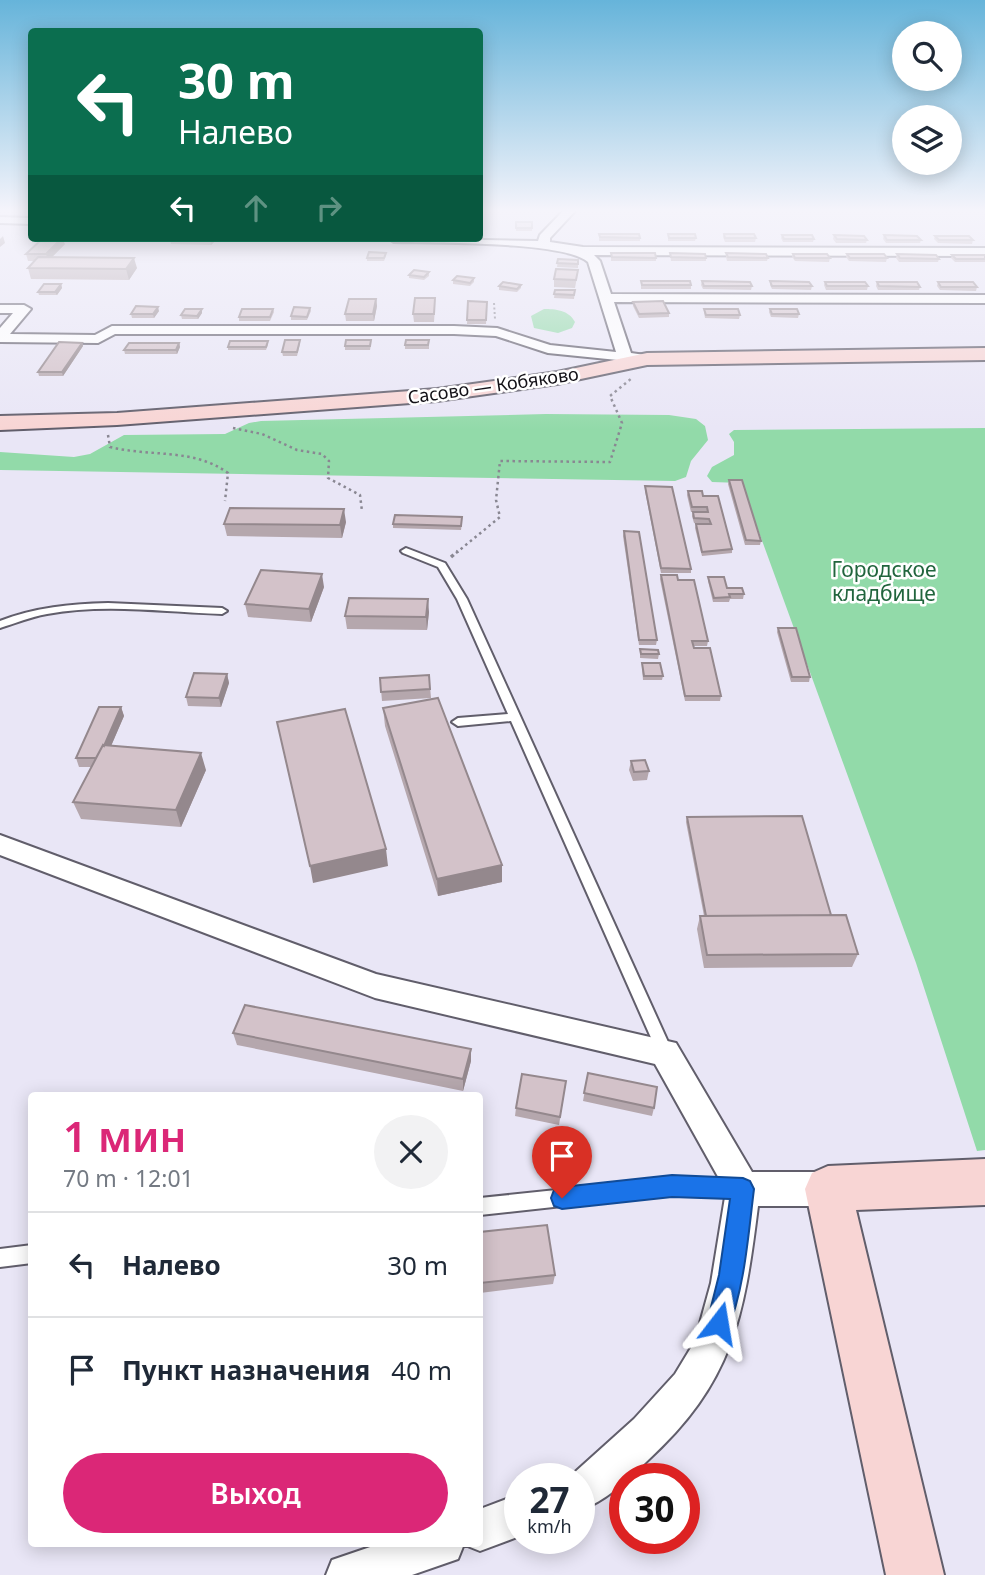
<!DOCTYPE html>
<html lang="ru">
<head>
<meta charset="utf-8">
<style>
  body { margin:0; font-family:"Noto Sans",sans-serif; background:#f2f2f3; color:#1f2937; height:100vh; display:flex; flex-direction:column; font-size:26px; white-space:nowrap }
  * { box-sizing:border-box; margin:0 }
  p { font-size:23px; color:#747a83 }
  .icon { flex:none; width:38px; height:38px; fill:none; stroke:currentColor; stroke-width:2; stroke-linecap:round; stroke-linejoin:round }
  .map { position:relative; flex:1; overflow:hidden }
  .sheet { position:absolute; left:28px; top:1092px; width:455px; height:455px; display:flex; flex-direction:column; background:#fff; border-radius:7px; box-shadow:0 4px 18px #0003 }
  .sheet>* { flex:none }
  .banner { position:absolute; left:28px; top:28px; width:455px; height:214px; border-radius:7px; box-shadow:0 4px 18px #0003; background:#0b6e4f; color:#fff; overflow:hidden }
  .buttons { position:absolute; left:892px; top:21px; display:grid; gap:14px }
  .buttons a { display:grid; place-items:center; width:70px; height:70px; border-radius:50%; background:#fff; box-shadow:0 4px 18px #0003; font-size:35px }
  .speed { position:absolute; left:504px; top:1463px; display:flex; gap:14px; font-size:35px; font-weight:700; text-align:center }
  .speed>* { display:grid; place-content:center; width:91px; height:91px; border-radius:50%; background:#fff; box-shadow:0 4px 18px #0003; line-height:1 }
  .speed small { font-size:18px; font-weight:400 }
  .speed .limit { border:10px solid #d22; background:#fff; color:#111 }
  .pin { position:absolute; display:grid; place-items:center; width:60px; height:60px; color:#fff; margin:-72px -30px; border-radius:50% 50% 50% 0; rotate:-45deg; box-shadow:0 0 7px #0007 }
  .pin .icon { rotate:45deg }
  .me { position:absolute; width:77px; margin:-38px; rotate:14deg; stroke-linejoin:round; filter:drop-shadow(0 0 5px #0008) }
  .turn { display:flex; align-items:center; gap:24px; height:147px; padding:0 35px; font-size:32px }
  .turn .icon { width:91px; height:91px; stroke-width:2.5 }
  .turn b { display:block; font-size:49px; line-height:60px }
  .lanes { display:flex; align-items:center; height:66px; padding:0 35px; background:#0003; justify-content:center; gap:35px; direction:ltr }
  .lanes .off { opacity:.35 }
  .round { display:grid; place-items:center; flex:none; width:74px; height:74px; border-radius:37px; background:#f2f2f3 }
  .summary { display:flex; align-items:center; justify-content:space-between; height:119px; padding:0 35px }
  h1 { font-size:42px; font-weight:600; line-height:52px; color:#db2777 }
  .primary-button { display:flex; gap:14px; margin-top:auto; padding:14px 35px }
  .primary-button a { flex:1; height:80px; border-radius:42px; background:#db2777; color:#fff; font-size:28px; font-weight:600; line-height:80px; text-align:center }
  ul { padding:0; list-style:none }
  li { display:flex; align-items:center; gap:21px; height:105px; padding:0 35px; border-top:2px solid #e0e1e3 }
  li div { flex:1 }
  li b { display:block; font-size:26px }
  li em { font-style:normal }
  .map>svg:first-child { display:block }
  .green { fill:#92daa9 }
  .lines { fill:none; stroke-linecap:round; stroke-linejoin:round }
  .lane-casing { stroke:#615e6b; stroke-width:4 }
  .street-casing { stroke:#615e6b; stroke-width:4 }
  .secondary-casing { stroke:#615e6b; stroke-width:4 }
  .path-far2 { stroke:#898792; stroke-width:2; stroke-dasharray:2 2.5; stroke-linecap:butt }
  .path-far1 { stroke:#898792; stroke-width:2.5; stroke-dasharray:2.5 3.5; stroke-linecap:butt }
  .path { stroke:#898792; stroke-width:3.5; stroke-dasharray:3.5 4.5; stroke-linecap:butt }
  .lane { fill:#fff; fill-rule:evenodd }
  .street { fill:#fff; fill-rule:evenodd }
  .secondary { fill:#f8d5d4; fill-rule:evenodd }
  .wall { fill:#b5a7ad }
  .shaded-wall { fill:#94888d }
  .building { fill:#d3c2c9; stroke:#94888d; stroke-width:2 }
  .route { fill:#1a73e8; stroke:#114b97; stroke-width:2 }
  .labels { text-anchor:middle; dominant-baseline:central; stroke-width:5; stroke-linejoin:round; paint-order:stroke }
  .far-street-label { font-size:18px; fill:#131117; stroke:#fff }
  .park-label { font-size:21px; fill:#21653d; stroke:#fff }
</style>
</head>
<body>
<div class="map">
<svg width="985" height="1575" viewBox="0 0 985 1575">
  <rect width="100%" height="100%" fill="#e9e6f6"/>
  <!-- green -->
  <path class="green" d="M544 309C555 309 569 310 575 322L572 328 558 333 534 328 531 316Z
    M546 414 669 415 696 419 705 426 708 440 691 461 686 477 675 481 0 470V452L74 457 90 454 124 435 225 434 249 423 261 421Z
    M985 428V1150L977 1151 916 963 741 483 712 482 707 476 712 467 734 455V442L729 434 734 430Z"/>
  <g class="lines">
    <defs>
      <path id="lane" d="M406 548 445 563 467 599 673 1053 670 1058 665 1060 660 1058 511 721 458 726 452 722 458 718 508 714 457 599 438 567 403 553 401 551Z
        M108 603 222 608 227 611 222 614C165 612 104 603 47 614 30 617 16 623 0 628V621C35 607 71 604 108 603Z
        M672 1178 741 1181 747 1183 749 1189 747 1195 741 1197 672 1194 480 1215V1198Z
        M32 1245V1263L0 1267V1249Z"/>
      <path id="street" d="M565 209H577L550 238V242L583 247 985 248V256L594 255 600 261 611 294 985 295V303L614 302 631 353 652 356 654 359 647 363 548 353 496 336 454 334H115L98 343 0 342V328L13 313H0V305H24L31 309 10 334 95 335 112 326H454L497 328 550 345 616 352 588 262C565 241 432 243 394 242L388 238 538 241 540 235Z
        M0 217 32 218V224L0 223Z
        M0 835 376 974 676 1043 752 1172H828L840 1177 845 1189 840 1201 828 1206H758C744 1318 733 1383 646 1462 625 1482 607 1500 579 1511V1479L565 1477 574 1473 634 1419 675 1374 695 1341 711 1283 726 1191 655 1064 375 998 0 855Z
        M520 1494V1536L480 1551 465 1545 480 1544V1509Z
        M379 1544H464L458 1559 412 1575H326L332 1560Z"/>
      <path id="secondary" d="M985 348V360L647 365 557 384 437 401 117 425 0 430V416L117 413 437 389 557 372 647 353Z
        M985 1159V1205L856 1210 944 1575H886L805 1189 812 1173 828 1166Z"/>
    </defs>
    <!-- lane casing -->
    <use href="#lane" class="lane-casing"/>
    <!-- street casing -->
    <use href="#street" class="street-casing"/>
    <!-- secondary casing -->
    <use href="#secondary" class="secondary-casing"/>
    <!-- path-far2 -->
    <path class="path-far2" d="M494 303 495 319"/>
    <!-- path-far1 -->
    <path class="path-far1" d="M233 428 262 434 297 450 322 454 329 461 328 478 360 495 362 511
      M108 435 110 447C150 457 194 448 228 473L225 501
      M456 553 500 517 496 500 500 461 610 462 622 423 610 396 632 378"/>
    <!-- path -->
    <path class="path" d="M451 557 458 551"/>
    <!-- lane -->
    <use href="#lane" class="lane"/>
    <!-- street -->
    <use href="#street" class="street"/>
    <!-- secondary -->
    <use href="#secondary" class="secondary"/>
  </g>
  <!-- wall -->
  <path class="wall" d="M516 222H532V231H516Z
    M668 234 696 238 695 241H668Z
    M724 234 756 238 755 242H725L723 237Z
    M782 235 814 239 813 242H783L781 238Z
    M834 235 867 240 866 243H836L833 239Z
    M884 235 921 240 920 243H886L883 239Z
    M935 236 973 240 972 244 938 243 934 239Z
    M599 237H600L640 238V241H599Z
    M170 238H216L217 239 211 245 171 244Z
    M65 244 52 257 137 268 129 280 31 279 28 268 35 261H28L26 254Z
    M386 253V256L384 261H367V258Z
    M611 253 656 258V261H611Z
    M670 253 706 258V261H671Z
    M726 253 768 258 767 261H727L726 257Z
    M793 254 830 258 829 262 795 261 792 257Z
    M847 254 887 258 886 262 849 261 846 257Z
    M897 254 939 259 938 262H899L896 258Z
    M952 255H985V262H955L951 258Z
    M558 259 578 260V268L557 267Z
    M429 272V276L424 280 409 278V275Z
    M577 277 575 288 554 287V279Z
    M474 278V282L470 286 453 284V280Z
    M641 281 691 285V289H641Z
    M702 281 752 286 751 290 703 289 701 285Z
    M770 281 812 286 811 290 772 289 770 285Z
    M825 282 868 286 867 290H826L824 285Z
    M877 282 920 287 919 290H878L876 286Z
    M938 282 977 287 976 291 940 290 937 286Z
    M61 284 62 288 57 295H39L38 292Z
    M521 285V288L517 292 499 290V286Z
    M555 290H575L574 299 554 298Z
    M376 299 377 306 374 321H346L345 314Z
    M468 301 487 302 486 324H467Z
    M633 302 669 313V317L639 318 633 306Z
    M435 306 434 322H414L413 314Z
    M310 308 311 311 307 320H291V316Z
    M202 309V313L198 319H182L181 315Z
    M273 309 274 312 270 321H239V317Z
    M704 309 740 315 739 319 705 318 704 312Z
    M770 309 799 314 798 318 771 317 769 312Z
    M159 311 154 318H132L131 314Z
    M300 340V344L297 356H283L282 352Z
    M268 341V345L266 350H228V347Z
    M82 343 83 346 63 376H39L38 372Z
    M179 343 180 347 177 354H125L124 350Z
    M429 343V349H405V345Z
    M371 344 370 350H345V346Z
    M729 480 761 541 760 545H745L728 484Z
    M645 486 691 569V573H661L645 491Z
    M688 491 703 496 732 549V553L702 556 695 528 696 524H709L708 523H694L692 516 693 512H706H691L687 495Z
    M346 522 342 538 227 536 224 524Z
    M462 522 461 530 393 528V524Z
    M624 531 657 640 656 645H639L623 536Z
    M661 575 708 641 707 646H693L721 696 720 701H685L660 579Z
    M708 577 727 588 744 594 743 599H730L729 602H713L708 581Z
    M324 587 311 622 248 617 245 604Z
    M429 612 427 630 347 629 345 616Z
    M778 628 810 677 809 682H791L777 632Z
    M640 649 659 654 658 659 640 658Z
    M642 663 663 676 662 680H643L642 667Z
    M227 674 229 683 221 707 188 706 186 697Z
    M429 675 431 698 382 701 380 678Z
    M121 707 124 716 111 746 206 770 181 827 81 819 73 802 92 767H79L76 758Z
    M383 708 502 882 438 896 385 726Z
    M631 761 649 771 647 780 633 781 629 770Z
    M687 817 831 915 858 954 852 967 704 968 697 929 700 916H704L686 822Z
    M233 1033 471 1061 463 1091 237 1045Z
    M588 1073 654 1108 652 1116 583 1101Z
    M566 1081 559 1125 515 1116 516 1108Z
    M480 1232 555 1275 553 1284 480 1293Z"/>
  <!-- shaded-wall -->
  <path class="shaded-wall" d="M3 236 5 243 0 247V239Z
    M62 238 65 244 48 261 46 254Z
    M210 238H216L217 239 211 245Z
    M134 258 137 268 129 280 126 269Z
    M61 284 62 288 57 295 55 292Z
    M376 299 377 306 374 321 373 314Z
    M158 307 159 311 154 318 153 314Z
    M202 309V313L198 319 197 316Z
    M82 343 83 346 63 376 62 372Z
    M179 343 180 347 177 354 176 350Z
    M344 509 346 522 342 538 340 525Z
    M322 574 324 587 311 622 309 609Z
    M428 599 429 612 427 630 426 617Z
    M227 674 229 683 221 707 219 698Z
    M121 707 124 716 102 767 99 758Z
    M201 753 206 770 181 827 176 810Z
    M386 849 388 866 313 883 310 866Z
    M502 865V882L438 896 437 879Z
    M471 1049V1061L463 1091V1079Z"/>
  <!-- building -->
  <path class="building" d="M516 222H532V228H516Z
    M599 234H639L640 238 600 237Z
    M668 234H695L696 238H669Z
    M724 234H754L756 238H725Z
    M782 235H812L814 239H784Z
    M834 235 864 236 867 240 837 239Z
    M884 235 917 236 921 240H887Z
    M935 236H969L973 240H939Z
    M43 238H62L46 254H26Z
    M369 252 386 253 384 258H367Z
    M611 253H655L656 258 612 257Z
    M670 253 705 254 706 258 671 257Z
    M726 253 766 254 768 258 728 257Z
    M793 254H827L830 258H795Z
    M847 254H884L887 258H850Z
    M897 254 936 255 939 259 900 258Z
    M952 255H985V259H956Z
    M38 257 134 258 126 269 28 268Z
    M558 259 578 260V264L557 263Z
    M556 269 578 270 576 280 554 279Z
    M414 270 429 272 424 277 409 275Z
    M457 276 474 278 470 283 453 280Z
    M641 281H690L691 285H642Z
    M702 281 750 282 752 286H704Z
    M770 281 809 282 812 286H772Z
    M503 282 521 285 517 289 499 286Z
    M825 282H865L868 286H827Z
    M877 282H917L920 287 879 286Z
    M938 282H973L977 287H941Z
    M44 284H61L55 292H38Z
    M555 290H575L574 295 554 294Z
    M415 298H435L434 314H413Z
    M349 299H376L373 314H345Z
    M468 301 487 302 486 320H467Z
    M663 301 669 313 639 314 633 302Z
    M136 306 158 307 153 314H131Z
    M294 307 310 308 307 317 291 316Z
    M185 309H202L197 316 181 315Z
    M242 309H273L270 317H239Z
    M704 309H738L740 315H706Z
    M770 309H797L799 314H772Z
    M285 340H300L297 352H282Z
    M346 340H371L370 346H345Z
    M406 340H429L428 345H405Z
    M230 341H268L266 347H228Z
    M59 342 82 343 62 372H38Z
    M129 343H179L176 350H124Z
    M729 480H742L761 541 746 540Z
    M645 486 672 487 691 569 661 568Z
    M688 491H702L703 496H718L732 549 702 552 696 524H711L709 519 694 518 693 512H708L707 507H692Z
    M230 508 344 509 340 525 224 524Z
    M395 515 462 517 461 526 393 524Z
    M624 531 639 532 657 640H639Z
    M261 570 322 574 309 609 245 604Z
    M661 575H677L678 580H694L708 641H692L694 648H710L721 696H685Z
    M708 577H724L727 588H742L744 594H729L730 597 714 598Z
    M349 598 428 599 426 617 345 616Z
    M778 628H796L810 677H792Z
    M640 649 658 650 659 654H641Z
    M642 663H660L663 676H644Z
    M194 673 227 674 219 698 186 697Z
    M429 675 430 689 381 692 380 678Z
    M438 698 502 865 437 879 383 708Z
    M99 707H121L104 746 103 745 96 758H76Z
    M345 709 386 849 310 866 277 722Z
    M103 745 201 753 176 810 73 802Z
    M645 760 649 771 634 772 631 761Z
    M802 816 831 915 706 916 687 817Z
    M846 915 858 954 707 955 700 916Z
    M245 1005 471 1049 463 1079 233 1033Z
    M588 1073 657 1087 654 1108 584 1093Z
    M522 1074 566 1081 560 1117 516 1108Z
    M547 1225 555 1275 480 1283V1232Z"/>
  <!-- sky -->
  <linearGradient id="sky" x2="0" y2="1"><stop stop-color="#66b4da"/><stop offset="0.49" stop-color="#f5f4fb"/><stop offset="1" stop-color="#f5f4fb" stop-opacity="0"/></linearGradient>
  <rect width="985" height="430" fill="url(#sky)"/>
  <!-- route -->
  <path class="route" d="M672 1175 743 1178 750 1181 754 1189C748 1236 745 1287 727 1332L719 1335 710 1332 707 1323 719 1275 730 1199 672 1197 562 1209 554 1206 551 1198 554 1190 562 1187Z"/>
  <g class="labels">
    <!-- far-street labels -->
    <g class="far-street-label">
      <text transform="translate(493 385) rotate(-8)">Сасово — Кобяково</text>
    </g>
    <!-- park labels -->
    <g class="park-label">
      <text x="884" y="569">Городское<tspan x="884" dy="24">кладбище</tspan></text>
    </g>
  </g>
</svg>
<div class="buttons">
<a><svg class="icon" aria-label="search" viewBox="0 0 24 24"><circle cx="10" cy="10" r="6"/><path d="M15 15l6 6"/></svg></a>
<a><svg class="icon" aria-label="layers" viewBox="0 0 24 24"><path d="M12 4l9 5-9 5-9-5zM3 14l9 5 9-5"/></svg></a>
</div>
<div class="speed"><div>27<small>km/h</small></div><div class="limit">30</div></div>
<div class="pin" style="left:562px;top:1198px;background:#d93025"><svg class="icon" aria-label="arrive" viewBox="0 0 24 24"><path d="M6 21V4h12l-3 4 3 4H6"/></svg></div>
<svg class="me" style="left:719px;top:1323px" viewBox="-20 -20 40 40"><path d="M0-17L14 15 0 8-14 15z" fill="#1a73e8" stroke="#fff" stroke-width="4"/></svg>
<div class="banner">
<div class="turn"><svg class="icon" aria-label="left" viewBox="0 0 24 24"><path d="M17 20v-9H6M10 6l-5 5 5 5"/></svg><div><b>30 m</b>Налево</div></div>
<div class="lanes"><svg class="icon" aria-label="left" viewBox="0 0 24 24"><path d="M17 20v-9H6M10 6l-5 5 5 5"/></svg><svg class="icon off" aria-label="ahead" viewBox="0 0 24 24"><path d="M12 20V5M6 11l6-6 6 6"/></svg><svg class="icon off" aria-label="right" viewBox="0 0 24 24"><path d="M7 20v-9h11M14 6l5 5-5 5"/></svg></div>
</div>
<section class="sheet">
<div class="summary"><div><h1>1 мин</h1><p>70 m · 12:01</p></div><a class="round"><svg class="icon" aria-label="close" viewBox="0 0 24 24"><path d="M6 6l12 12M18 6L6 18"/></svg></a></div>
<ul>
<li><svg class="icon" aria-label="left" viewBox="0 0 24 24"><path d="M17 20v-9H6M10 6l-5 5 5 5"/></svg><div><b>Налево</b></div><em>30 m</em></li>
<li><svg class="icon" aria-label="arrive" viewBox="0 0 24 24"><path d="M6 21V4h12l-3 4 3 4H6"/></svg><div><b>Пункт назначения</b></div><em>40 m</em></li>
</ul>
<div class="primary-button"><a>Выход</a></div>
</section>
</div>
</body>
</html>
